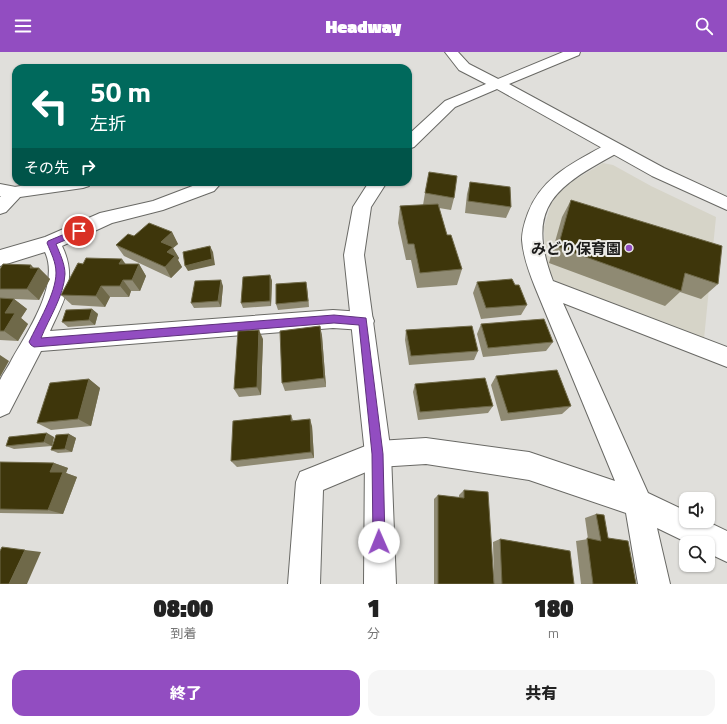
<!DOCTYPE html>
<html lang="ja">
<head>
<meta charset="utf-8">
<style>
  body { margin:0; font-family:"Titillium Web","Noto Sans JP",sans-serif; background:#f6f6f6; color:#222; height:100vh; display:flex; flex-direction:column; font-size:15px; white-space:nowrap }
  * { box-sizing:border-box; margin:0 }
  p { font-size:13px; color:#767676 }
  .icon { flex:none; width:22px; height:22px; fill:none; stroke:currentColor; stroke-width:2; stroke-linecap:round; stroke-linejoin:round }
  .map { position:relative; height:532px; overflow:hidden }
  .details { display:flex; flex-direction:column; background:#fff; flex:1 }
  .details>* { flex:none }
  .banner { position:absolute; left:12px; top:12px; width:400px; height:122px; border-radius:12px; box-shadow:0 1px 3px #0004; background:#00695c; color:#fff; overflow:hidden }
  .buttons { position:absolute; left:679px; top:440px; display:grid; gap:8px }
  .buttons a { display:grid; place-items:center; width:36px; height:36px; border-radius:8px; background:#fff; box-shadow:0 1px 3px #0004; font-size:20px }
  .pin { position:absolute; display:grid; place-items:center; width:34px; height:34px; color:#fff; margin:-17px; border:2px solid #fff; border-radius:50%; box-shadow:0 1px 4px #0007 }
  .me { position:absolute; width:44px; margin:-22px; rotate:359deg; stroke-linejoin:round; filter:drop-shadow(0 0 3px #0008) }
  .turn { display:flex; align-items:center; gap:14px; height:84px; padding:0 12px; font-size:18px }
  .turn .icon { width:52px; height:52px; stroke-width:2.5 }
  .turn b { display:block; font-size:28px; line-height:34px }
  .then { display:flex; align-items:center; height:38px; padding:0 12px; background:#0003; gap:8px; font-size:15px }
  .eta { display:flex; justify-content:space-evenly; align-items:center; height:68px; text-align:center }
  .eta b { font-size:24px; font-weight:800; line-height:28px }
  .action { display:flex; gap:8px; margin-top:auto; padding:8px 12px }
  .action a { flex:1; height:46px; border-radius:12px; background:#924dc1; color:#fff; font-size:16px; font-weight:800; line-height:46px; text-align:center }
  .action a+a { background:#f6f6f6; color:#222 }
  header { display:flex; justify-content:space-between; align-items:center; height:52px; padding:0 12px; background:#924dc1; color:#fff; font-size:18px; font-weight:800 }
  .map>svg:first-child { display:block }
  .built { fill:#d6d4c8 }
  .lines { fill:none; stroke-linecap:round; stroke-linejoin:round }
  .minor-casing { stroke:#696965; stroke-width:2 }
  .tertiary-casing { stroke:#696965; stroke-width:2 }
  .minor { fill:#fff; fill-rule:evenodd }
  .tertiary { fill:#fff; fill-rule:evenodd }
  .wall { fill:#8f8a73 }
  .shaded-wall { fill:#6f6949 }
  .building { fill:#3e360b; stroke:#6f6949 }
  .route { fill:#924dc1; stroke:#5f327d }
  .poi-dot { fill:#924dc1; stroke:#edece8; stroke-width:1.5 }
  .labels { text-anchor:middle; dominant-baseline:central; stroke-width:4; stroke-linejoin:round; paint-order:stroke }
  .poi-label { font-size:15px; font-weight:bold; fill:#1c1c1b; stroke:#edece8; text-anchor:end }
</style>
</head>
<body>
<header><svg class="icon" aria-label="menu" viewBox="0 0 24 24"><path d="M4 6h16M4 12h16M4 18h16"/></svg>Headway<svg class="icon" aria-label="search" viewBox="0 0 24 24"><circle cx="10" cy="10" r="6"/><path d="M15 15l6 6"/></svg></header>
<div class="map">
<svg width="727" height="532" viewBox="0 0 727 532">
  <rect width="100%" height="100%" fill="#e0dfdb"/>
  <!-- built -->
  <path class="built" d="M603 111 613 113 651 134 716 165 704 287 556 230 549 221 545 204 544 175 551 152 556 143 566 133Z"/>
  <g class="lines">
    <defs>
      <path id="minor" d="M445 0H458L469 12 504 30 506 33 504 36 499 37 494 36 459 18Z
        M613 91 619 92 621 96 619 100C557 134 524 153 553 229L727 295V315L563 251 648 441 686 459V469H706L727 479V510L708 501V491H688L657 476 670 532H638L626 461 529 428 426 412 378 415 323 438 320 532H288L296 430 300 420 378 389 426 386 529 400 615 429 535 235C529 220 523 204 522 188 522 178 525 169 528 161 542 124 575 110 607 92Z
        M43 130H92L89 134 83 136 20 145 6 160 0 162V145L9 136Z
        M203 130H222L214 139 163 158 112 171 62 194C78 227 64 248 50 279L333 258 363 260 371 262 374 269 371 276 363 278 333 276 41 299 9 361 0 365C0 355 0 337 0 328 3 321 9 314 12 307 28 279 60 232 45 200L0 214V198L45 185 100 161 153 149Z"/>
      <path id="tertiary" d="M563 0H580L579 3 509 32 664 116 727 145V158L652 124 497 37 455 55 414 95 408 97V83L445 49Z
        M369 130H387L371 155 364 203 391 402 396 532H364L365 402 344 203 353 155Z
        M0 132 21 136 24 140 21 144 15 146 0 144Z"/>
    </defs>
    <!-- minor casing -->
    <use href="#minor" class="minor-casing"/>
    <!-- tertiary casing -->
    <use href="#tertiary" class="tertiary-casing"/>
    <!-- minor -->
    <use href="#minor" class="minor"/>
    <!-- tertiary -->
    <use href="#tertiary" class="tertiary"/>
  </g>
  <!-- wall -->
  <path class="wall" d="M470 130 511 155 506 166 465 161 467 142Z
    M425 141 454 146 451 158 439 156 447 183 462 217 457 233 417 236 411 208H406L398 171 400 154 423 153Z
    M571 148 718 232 701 247 680 240 665 254 549 211 562 165Z
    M172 180 178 192 173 196 179 206 178 208 182 215 171 226 124 204 116 193 134 184Z
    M125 212H139L146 224 140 239H131L129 245H110L105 255 72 253 61 243Z
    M39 216 50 227 39 248 14 247 27 257 21 266 28 272 18 289 0 288V217Z
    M270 223 272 229 271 254 243 256 241 251Z
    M306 230 309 255 278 258 276 252Z
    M477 230 515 233 527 253 521 263 481 267 473 241Z
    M223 234 221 255 194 256 191 251Z
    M92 257 98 262 95 273 68 275 62 270Z
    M481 272 553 290 546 299 483 305 477 282Z
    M320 274 322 284 326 335 285 339 282 331Z
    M406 278 478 299 474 308 409 313 405 288Z
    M263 287 261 343 239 345 234 337Z
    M496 324 571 354 562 362 501 369 491 333Z
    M89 327 100 336 91 374 51 378 37 371Z
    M415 332 493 354 488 361 418 368 413 340Z
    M291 363 293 368 312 374 314 406 237 415 231 409Z
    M69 382 76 386 72 400 58 401 51 398Z
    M54 385 52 394 14 397 6 394Z
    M0 410 54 411 68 416 66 421 77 425 63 462 0 461Z
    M464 438 494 532H434V447L438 443 459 446V443Z
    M596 462 608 486 636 532H581L576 489 588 487 585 466Z
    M500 487 574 532H494L493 490Z"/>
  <!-- shaded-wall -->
  <path class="shaded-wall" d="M172 180 178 192 173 196 179 206 178 208 182 215 171 226 165 215 161 190Z
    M210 194 213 200 215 213 188 219 185 214Z
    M122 207 130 218 119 212Z
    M139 212 146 224 140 239 132 228Z
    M31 213 37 219 39 216 50 227 39 248 27 237 30 216Z
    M270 223 272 229 271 254 270 249Z
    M123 228 131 239 129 245 120 234Z
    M221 228 223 234 221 255 218 249Z
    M306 230 307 235 309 255 308 249Z
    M101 234 110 245 105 255 96 244Z
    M14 247 27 257 21 266 28 272 18 289 4 279 5 261Z
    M92 257 98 262 95 273 89 268Z
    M320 274 322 284 326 335 324 326Z
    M259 278 263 287 261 343 257 335Z
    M0 303 9 309 0 325Z
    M89 327 100 336 91 374 78 367Z
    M310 367 312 374 314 406 311 400Z
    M47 381 54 385 52 394 44 390Z
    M69 382 76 386 72 400 65 397Z
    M54 411 68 416 66 421 77 425 63 462 48 458 50 420Z
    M25 498 41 500 27 532H9Z"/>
  <!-- building -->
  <path class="building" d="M429 120 457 124 454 146 425 141Z
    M470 130 510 135 511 155 468 149Z
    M571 148 722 194 718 232 685 221 681 239 558 195Z
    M438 152 447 183H451L462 217 420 221 414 192H408L400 154Z
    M149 171 172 180 161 190 173 195 167 200 175 204 165 215 116 193 128 182 134 184Z
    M210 194 212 207 185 214 183 200Z
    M86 206 122 207 119 212H139L132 228H123L120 234H101L96 244 61 243 78 211 83 212Z
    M3 212 31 213 30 216H39L27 237H0V217Z
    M270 223V249L241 251 243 225Z
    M512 227 515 233H519L527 253 486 256 477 230Z
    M221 228 218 249 191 251 195 229Z
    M306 230 308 249 276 252V232Z
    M0 246 14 247 5 261H15L4 279H0Z
    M92 257 89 268 62 270 66 258Z
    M544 267 553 290 488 296 481 272Z
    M320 274 324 326 282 331 280 279Z
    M472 274 478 299 411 304 406 278Z
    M259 278 257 335 234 337 238 279Z
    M557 318 571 354 508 361 496 324Z
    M485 326 493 354 420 360 415 332Z
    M89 327 78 367 37 371 50 331Z
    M291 363V369L310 367 311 400 231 409 233 369Z
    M47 381 44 390 6 394 9 385Z
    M69 382 65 397 51 398 56 383Z
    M0 410 54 411 50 420H63L48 458 0 457Z
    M464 438 488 440 494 532H438V443L464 446Z
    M596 462 604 463 608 486 628 489 636 532H593L587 486 601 489Z
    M500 487 570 499 574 532H502Z
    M2 495 25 498 9 532H0V499Z"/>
  <!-- route -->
  <path class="route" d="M79 176 83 179 82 181 56 192C60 202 65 212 65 222 64 244 49 266 41 286L334 263 366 266 383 402 385 490 383 494 379 496 374 494 373 490 372 402 359 273 334 271 34 295 31 293 29 290C38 271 56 241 56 221 56 210 51 201 47 191L48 189Z"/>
  <!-- markers -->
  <circle class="poi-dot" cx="629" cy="196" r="4"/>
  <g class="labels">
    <!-- poi labels -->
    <g class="poi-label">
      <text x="621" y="196">みどり保育園</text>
    </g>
  </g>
</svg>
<div class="buttons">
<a><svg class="icon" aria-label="sound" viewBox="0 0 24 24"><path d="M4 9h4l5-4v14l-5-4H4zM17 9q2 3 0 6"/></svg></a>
<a><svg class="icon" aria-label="search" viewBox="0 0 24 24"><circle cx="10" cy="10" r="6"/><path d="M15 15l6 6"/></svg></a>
</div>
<div class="pin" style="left:79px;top:179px;background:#d93025"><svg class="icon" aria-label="arrive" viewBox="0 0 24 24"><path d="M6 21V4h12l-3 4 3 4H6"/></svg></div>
<svg class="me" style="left:379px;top:490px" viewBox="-20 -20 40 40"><circle r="19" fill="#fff"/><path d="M0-13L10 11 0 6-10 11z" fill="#924dc1"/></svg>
<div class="banner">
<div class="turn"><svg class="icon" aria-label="left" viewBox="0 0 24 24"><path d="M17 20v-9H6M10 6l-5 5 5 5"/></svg><div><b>50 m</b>左折</div></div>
<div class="then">その先<svg class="icon" aria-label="right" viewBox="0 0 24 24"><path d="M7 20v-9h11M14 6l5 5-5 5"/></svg></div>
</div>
</div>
<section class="details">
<div class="eta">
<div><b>08:00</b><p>到着</p></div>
<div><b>1</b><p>分</p></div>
<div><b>180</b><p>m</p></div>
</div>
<div class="action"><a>終了</a><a>共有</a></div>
</section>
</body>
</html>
